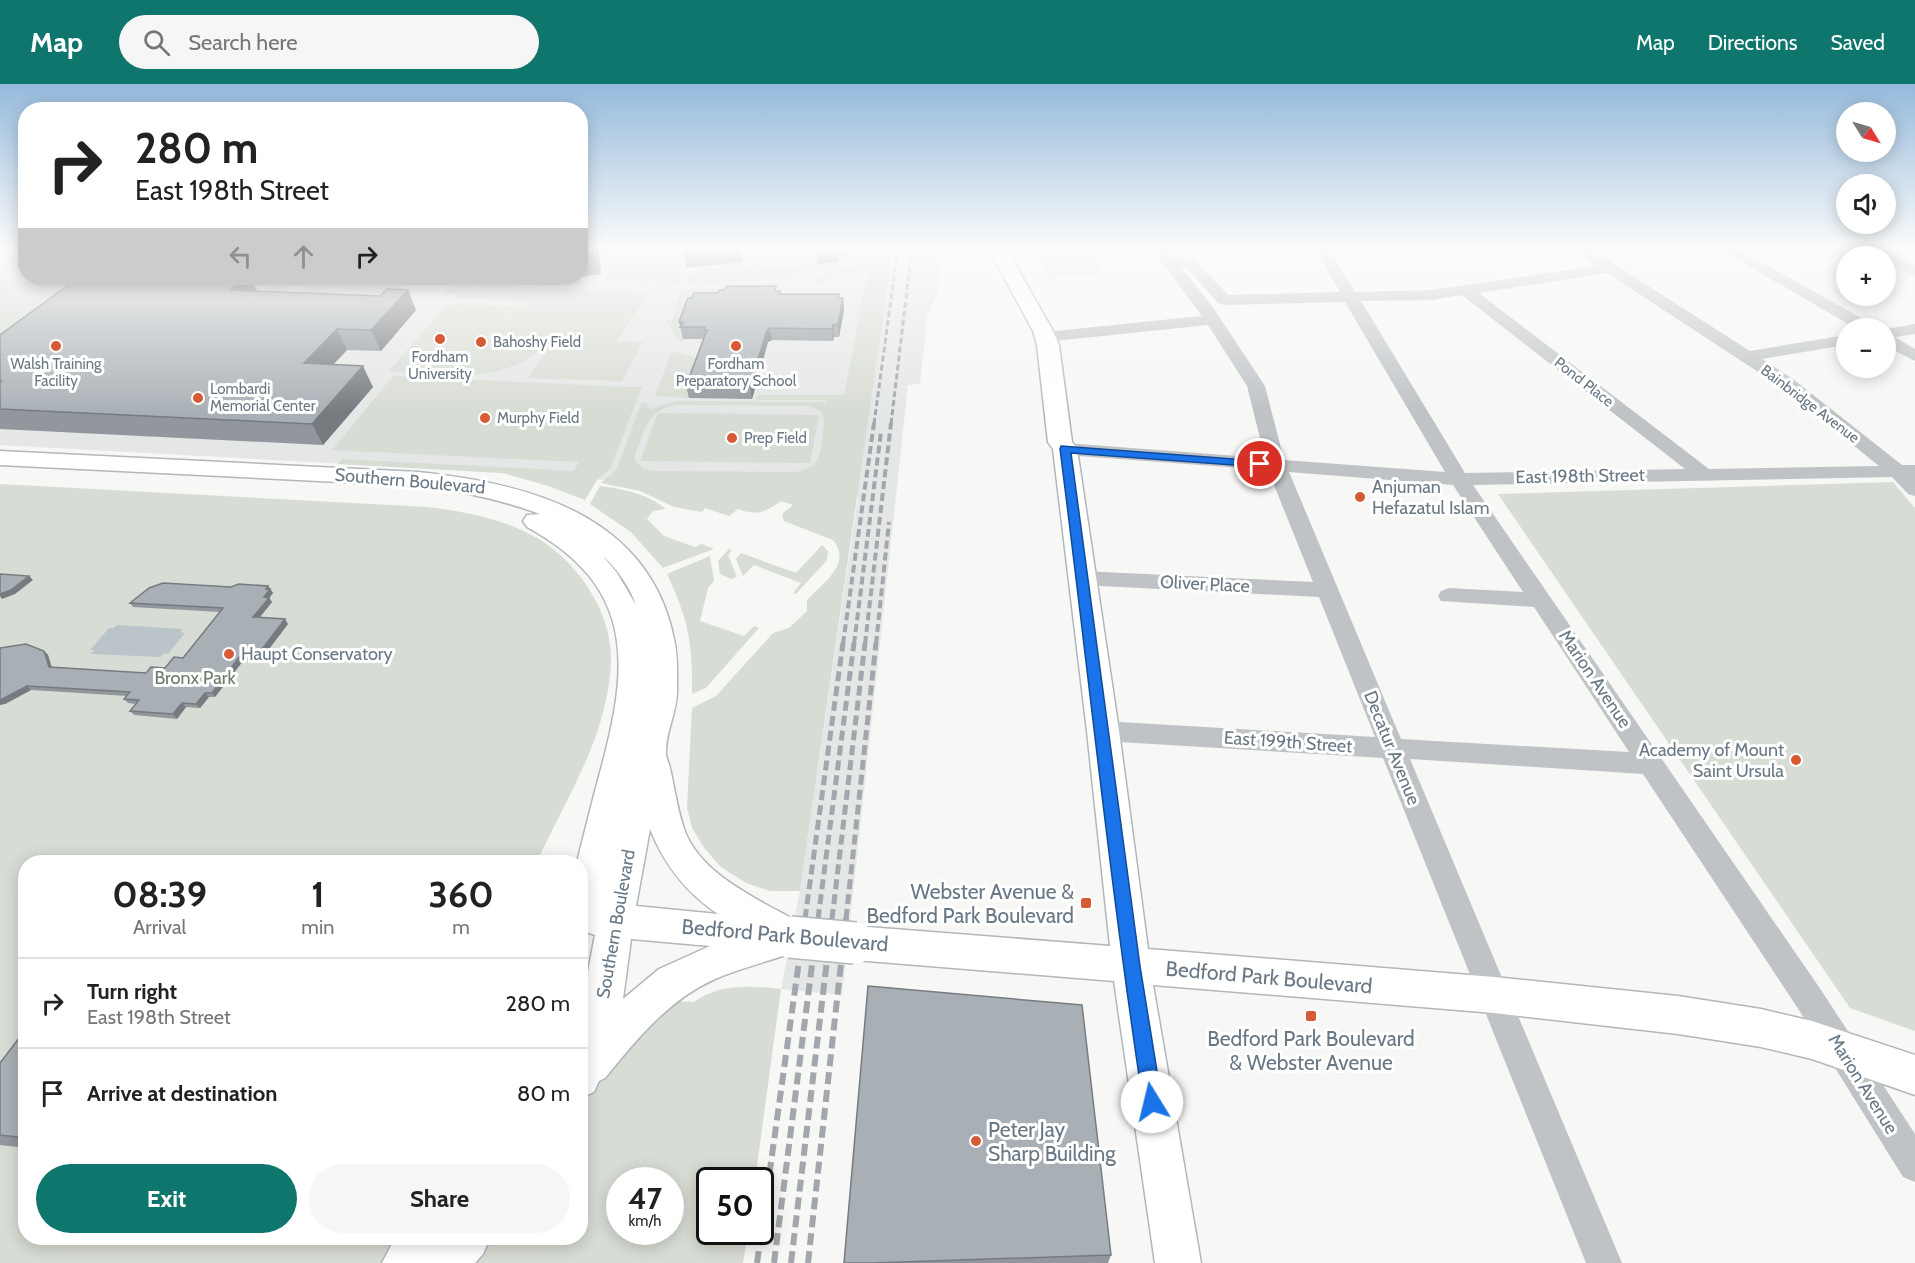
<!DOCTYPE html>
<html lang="en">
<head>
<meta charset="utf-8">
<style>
  body { margin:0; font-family:Cabin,sans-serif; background:#f6f6f6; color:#222; height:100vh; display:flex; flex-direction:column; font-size:22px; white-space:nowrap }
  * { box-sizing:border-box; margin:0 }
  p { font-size:20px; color:#767676 }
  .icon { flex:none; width:33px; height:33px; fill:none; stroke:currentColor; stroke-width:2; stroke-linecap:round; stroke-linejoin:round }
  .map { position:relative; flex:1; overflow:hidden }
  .details { position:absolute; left:18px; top:771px; width:570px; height:390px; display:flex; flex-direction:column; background:#fff; border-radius:24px; box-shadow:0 3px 15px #0003 }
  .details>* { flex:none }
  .banner { position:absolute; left:18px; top:18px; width:570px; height:183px; border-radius:24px; box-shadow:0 3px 15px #0003; background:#fff; color:#222; overflow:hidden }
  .needle { width:39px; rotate:127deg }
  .buttons { position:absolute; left:1836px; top:18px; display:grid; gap:12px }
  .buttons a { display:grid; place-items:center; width:60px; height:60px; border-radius:50%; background:#fff; box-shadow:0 3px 15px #0003; font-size:30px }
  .speed { position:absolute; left:606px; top:1083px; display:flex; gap:12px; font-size:30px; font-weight:700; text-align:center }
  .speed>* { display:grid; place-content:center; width:78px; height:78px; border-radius:50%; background:#fff; box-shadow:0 3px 15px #0003; line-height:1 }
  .speed small { font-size:15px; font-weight:400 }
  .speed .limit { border:3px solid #111; border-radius:9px; background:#fff; color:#111 }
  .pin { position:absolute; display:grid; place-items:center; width:51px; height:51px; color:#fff; margin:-26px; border:3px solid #fff; border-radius:50%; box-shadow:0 2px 6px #0007 }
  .me { position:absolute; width:66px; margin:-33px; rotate:351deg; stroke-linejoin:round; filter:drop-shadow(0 0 4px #0008) }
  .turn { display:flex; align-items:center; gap:21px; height:126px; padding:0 18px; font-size:27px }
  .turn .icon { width:78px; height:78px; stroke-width:2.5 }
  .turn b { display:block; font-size:42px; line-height:51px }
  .lanes { display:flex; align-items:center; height:57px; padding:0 18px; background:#0003; justify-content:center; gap:30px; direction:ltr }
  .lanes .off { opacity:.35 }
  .eta { display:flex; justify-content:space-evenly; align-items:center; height:102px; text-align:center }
  .eta b { font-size:36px; font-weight:700; line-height:42px }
  .primary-button { display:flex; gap:12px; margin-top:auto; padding:12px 18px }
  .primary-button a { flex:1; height:69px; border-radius:36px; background:#0f766e; color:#fff; font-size:24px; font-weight:700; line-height:69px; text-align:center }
  .primary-button a+a { background:#f6f6f6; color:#222 }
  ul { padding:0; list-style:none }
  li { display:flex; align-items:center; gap:18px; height:90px; padding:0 18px; border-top:2px solid #e0e0e0 }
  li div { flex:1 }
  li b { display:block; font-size:22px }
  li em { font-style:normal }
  header { display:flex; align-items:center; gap:36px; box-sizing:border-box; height:84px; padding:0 30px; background:#0f766e; color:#fff }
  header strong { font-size:28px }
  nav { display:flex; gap:33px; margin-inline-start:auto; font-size:21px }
  .search { width:420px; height:54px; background:#f6f6f6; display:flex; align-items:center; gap:15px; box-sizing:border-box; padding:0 21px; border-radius:33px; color:#767676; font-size:22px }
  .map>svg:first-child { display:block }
  .built { fill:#e5e6e6 }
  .green { fill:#d7dcd4; fill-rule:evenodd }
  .water { fill:#bac4c9 }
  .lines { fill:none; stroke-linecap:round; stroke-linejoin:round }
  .major-casing { stroke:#b2b7bb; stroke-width:3 }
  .minor { fill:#bfc3c6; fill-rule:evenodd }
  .major { fill:#fff; fill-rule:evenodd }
  .rail-far3 { stroke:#a1a7ac; stroke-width:3; stroke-dasharray:6 3; stroke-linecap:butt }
  .rail-far2 { stroke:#a1a7ac; stroke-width:4; stroke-dasharray:8 4; stroke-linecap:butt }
  .rail-far1 { stroke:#a1a7ac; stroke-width:5; stroke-dasharray:10 5; stroke-linecap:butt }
  .rail { stroke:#a1a7ac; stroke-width:6; stroke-dasharray:12 6; stroke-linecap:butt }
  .major-bridge-casing { stroke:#b2b7bb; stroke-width:44; stroke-linecap:butt }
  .major-bridge { stroke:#fff; stroke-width:41 }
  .wall { fill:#91979c }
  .shaded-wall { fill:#767b7f }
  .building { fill:#a9b0b5; stroke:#767b7f; stroke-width:1.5 }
  .route { fill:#1a73e8; stroke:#114b97; stroke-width:1.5 }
  .poi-dot { fill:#d65a36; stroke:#fff; stroke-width:2 }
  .labels { text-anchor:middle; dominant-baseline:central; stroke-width:6; stroke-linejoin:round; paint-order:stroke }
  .far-poi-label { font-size:15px; fill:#697884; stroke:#fff; text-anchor:start }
  .far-street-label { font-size:15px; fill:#697884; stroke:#fff }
  .street-label { font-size:18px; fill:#697884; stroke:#fff }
  .poi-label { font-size:18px; fill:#697884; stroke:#fff; text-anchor:start }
  .park-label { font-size:18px; fill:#6b7b67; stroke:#fff }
  .near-poi-label { font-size:21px; fill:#697884; stroke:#fff; text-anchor:end }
  .near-street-label { font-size:21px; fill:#697884; stroke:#fff }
</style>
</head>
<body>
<header>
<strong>Map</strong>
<div class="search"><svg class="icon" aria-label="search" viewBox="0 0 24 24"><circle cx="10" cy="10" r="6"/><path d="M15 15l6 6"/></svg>Search here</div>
<nav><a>Map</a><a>Directions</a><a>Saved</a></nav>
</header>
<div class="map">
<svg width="1915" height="1179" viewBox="0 0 1915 1179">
  <rect width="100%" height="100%" fill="#f7f7f5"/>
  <!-- built -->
  <path class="built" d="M0 164H25L26 194H580L581 164H935L941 200 927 233 920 300 908 301 842 911 781 905 800 807 858 413 438 385 0 361Z
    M1031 164H1087L1104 189 1049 195Z"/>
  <!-- green -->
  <path class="green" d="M602 164H674L681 198 605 196Z
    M739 164H753C746 192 716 193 691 199L686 198V190L698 187 697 184 729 180Z
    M761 164H776L791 169 792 172 767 175 757 181 758 186 838 177 846 174 847 166 857 170 851 178 789 195 689 200 742 187C754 180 752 169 761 164Z
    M870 164H893L800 807H770L746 799 721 783 705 765 692 744 687 724 692 624 716 612 773 549 789 544 807 527V516C822 499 853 480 833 456L784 437 782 430 793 421 781 417C767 428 756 432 738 425L729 432 705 424 702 428 674 423 640 407 601 399 617 385 641 319H646L650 325 677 317 826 318V316H756L758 311H844L868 186 831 189 829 198 816 199 817 194C821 192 826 189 830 187 851 179 862 191 870 164ZM680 321 804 322C810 323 818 324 822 329 827 334 821 368 818 375 814 384 802 387 794 388L657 387 644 385 635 377V371C645 346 647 323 680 321Z
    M0 196 91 199 0 267Z
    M247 196 289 197 294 200 280 211 247 206 264 207 269 202 252 201Z
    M312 199 399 202 404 205 379 232 278 228 305 202Z
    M483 201 649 209 617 257 643 258 622 297 528 294 556 252H551C516 304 442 290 388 288L444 224 455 220 525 223 530 217 453 214 456 210H444L451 202H475L473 205H479Z
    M736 204 681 249 685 250 683 255 685 257 679 258 669 241H666L667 236H672L681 209 685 206Z
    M672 267 703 276 689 314 655 312Z
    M393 292 628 303H642L610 385 597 396 585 416 548 402 503 389 338 380 342 375 573 387 579 378 332 366Z
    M658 329 819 331 810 379 640 377Z
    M1893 398 1915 424V947L1850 924 1498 410Z
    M0 400 428 423C467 428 511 436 545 459 581 484 611 529 611 574 611 593 607 614 602 632 590 679 557 733 537 778H26V1154H580L581 913 694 918C720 899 751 902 781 905L755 1096H710V1148H748L743 1179H0ZM620 1096H670V1148H620Z
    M600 402C623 405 648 410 666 425L653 427 647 435 664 452 695 463 702 460 714 465 663 484 631 448 590 420Z
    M822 461 828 467 827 476 796 510 793 509 801 499 754 481 743 492 736 475 741 469 796 489Z
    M729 465 732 466 728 471 737 493 731 495 720 490 718 477Z
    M710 472 714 497 708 504 700 537 744 552 754 542 759 544 706 604 692 610C693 559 688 535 667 490Z"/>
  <!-- water -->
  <path class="water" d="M117 541 183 545 180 548 185 549 168 570 164 569 160 573 91 570 94 566H90L109 544H114Z"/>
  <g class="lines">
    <defs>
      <path id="major" d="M988 164H1006L1053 247 1059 261 1072 358 1077 365 1119 647 1148 865 1494 893 1678 912 1761 925 1812 937 1915 971V1011L1812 975 1761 963 1678 950 1494 929 1153 901 1201 1179H1155L1114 897 855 876 842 871 836 859 842 847 855 842 1110 862 1087 647 1053 365 1048 358 1037 261 1033 247Z
        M0 367 418 388C527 399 649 430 674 555 678 571 677 589 677 605 678 626 666 646 666 667 665 672 669 679 670 684 675 706 678 730 686 750 701 784 737 804 767 821 784 831 800 835 809 853L803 865C774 876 743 883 715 895 668 916 637 955 605 994L599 997 594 1008 580 1014V930L595 851 583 847 580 842V778H577C585 746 593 714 602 681 630 576 633 501 527 443L523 437 527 431 540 430C499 415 461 407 418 402L0 381ZM603 472C617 485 630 503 636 521L617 489ZM650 745C664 780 685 808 718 830L636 822ZM631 855 710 862 659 885 623 915Z
        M395 1154H490L483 1170 475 1179H382Z"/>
    </defs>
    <!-- major casing -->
    <use href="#major" class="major-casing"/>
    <!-- minor -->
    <path class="minor" d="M1151 164H1166L1173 174 1195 176 1228 211 1340 208 1314 164H1328L1355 208 1432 206 1596 182 1572 164H1589L1750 267 1846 251V261L1762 275 1793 295 1902 381H1915V412L1908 410 1892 393 1473 401 1821 906 1915 1050V1098L1903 1093 1799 926 1643 690 1410 675 1622 1179H1586L1383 674 1103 657 1094 654 1090 647 1094 640 1103 637 1375 653 1319 513 1081 501 1073 499 1070 494 1073 489 1081 487 1313 498 1268 386 1065 371 1058 369 1055 365 1058 361 1065 359 1265 374 1247 302 1208 241 1045 258 1037 253 1045 248 1202 232ZM1181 183H1186L1218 219 1224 221 1345 218 1445 388 1284 376 1265 302 1212 222ZM1607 189 1781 303 1879 382 1709 385 1479 209ZM1462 211 1685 385 1465 389 1361 217 1432 216ZM1289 388 1453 401 1523 508 1449 504 1441 507 1438 512 1441 517 1534 523 1629 668 1401 655Z
      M1718 164H1736L1872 240 1874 244H1855Z
      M1861 164H1880L1915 181V192L1886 178V172H1874Z
      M1915 240V250L1895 253 1915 265V277L1886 262V245Z"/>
    <!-- major -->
    <use href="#major" class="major"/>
    <!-- rail-far3 -->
    <path class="rail-far3" d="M874 340 898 164
      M891 340 912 164"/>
    <!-- rail-far2 -->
    <path class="rail-far2" d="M843 560 874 339
      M854 560 881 348
      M865 560 891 339
      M876 560 889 438"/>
    <!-- rail-far1 -->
    <path class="rail-far1" d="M805 835 843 559
      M818 835 854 559
      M832 835 865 559
      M846 835 876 559"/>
    <!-- rail -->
    <path class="rail" d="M757 1179 805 834
      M774 1179 818 834
      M791 1179 832 834
      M808 1179 846 834"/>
    <defs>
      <path id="major-bridge" d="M790 853 855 859"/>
    </defs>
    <!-- major-bridge casing -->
    <use href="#major-bridge" class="major-bridge-casing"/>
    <!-- major-bridge -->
    <use href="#major-bridge" class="major-bridge"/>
  </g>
  <!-- wall -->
  <path class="wall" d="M813 164H847L848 170 838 171 839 177 818 180Z
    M257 207 416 226 381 267 347 266 333 280 373 303 323 361 0 345V251Z
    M780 207 781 210H839V214H843L844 226 839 253H834L833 257 772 256 768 258 752 315 689 314 686 302 703 255H683L679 238 692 214 718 209Z
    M268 502 273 509 269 514 272 518 259 534 288 540 259 578 243 577 215 613H209L200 624 186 623 177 635 134 631 130 627 136 620 128 619 124 615 127 612 31 606 5 620 44 567 48 571 51 583 146 589 165 584 183 574 220 528 133 523 130 519 231 503Z
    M26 945V1064L0 1061V979Z
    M1111 1171 1108 1179H844Z"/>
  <!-- shaded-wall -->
  <path class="shaded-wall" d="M595 164H599L601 190 580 193V170Z
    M718 164H741L743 178 686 184 683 167Z
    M816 164H847L848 170 838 171 839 177 818 180Z
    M232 194H250L259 210 230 206Z
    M408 206 416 226 381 267 371 246Z
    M843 214 844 226 839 253 838 241Z
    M833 241 834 253 833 257 832 245Z
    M770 244 772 256 768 258 752 315 750 302 767 246Z
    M337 245 347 266 315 300 304 279Z
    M363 282 373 303 323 361 312 340Z
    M29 492 33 496 15 510 2 515 0 512V510Z
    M268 502 273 509 269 514 272 518 256 538 253 533 264 513 266 505Z
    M285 535 288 540 259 578 256 573Z
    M44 567 48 571 53 587 49 583Z
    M240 572 243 577 215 613 212 609Z
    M27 602 31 606 5 620 0 621V616Z
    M205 609 209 613 200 624 196 620Z
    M182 619 186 623 177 635 173 630Z"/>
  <!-- building -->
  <path class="building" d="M580 164H595V168L580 170Z
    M682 164H718L683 167Z
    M78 194 161 196 164 194H244L230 206 380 212 387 205 408 206 371 246 337 245 304 279 363 282 312 340 0 325V298L2 297H0V251Z
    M726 202H776L775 207H780L779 210H839L838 214H843L838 241H833L832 245 770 244 767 246 750 302H686L707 246H704L705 243H680L683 238H679L688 214H692L694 209H718L719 206H725Z
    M0 490 29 492 11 506 0 510Z
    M163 499 231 503 239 500 268 502 266 505H270L264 513 269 514 253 533 285 535 256 573 240 572 212 609H205L196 620 182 619 173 630 130 627 139 616 124 615 130 608 27 602 0 616V564L26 560 44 567 49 583 146 589 151 583 165 584 174 573 183 574 223 524 130 519 149 504Z
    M868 902 1082 921 1111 1171 871 1179H844Z
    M26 945V1054L0 1051V979Z"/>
  <!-- sky -->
  <linearGradient id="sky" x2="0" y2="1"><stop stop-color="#95badc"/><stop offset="0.5" stop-color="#fbfbfa"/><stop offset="1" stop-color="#fbfbfa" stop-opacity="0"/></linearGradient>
  <rect width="1915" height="329" fill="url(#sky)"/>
  <!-- route -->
  <path class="route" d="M1061 362 1260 377 1266 380 1260 383 1071 369 1140 882 1162 1018 1159 1025 1152 1027 1146 1025 1143 1018C1110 801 1088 583 1060 365Z"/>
  <!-- markers -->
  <g class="poi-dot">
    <circle cx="440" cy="255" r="6"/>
    <circle cx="481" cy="258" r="6"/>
    <circle cx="56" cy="262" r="6"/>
    <circle cx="736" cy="262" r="6"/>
    <circle cx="198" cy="314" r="6"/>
    <circle cx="485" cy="334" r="6"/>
    <circle cx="732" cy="354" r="6"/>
    <circle cx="1360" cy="413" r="6"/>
    <circle cx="229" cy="570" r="6"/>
    <circle cx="1796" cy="676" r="6"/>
    <rect x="1080" y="813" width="12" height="12" rx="3"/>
    <rect x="1305" y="926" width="12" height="12" rx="3"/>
    <circle cx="976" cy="1057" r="6"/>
  </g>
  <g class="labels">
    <!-- far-poi labels -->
    <g class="far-poi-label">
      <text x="493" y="258">Bahoshy Field</text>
      <text x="440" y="273" text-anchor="middle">Fordham<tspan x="440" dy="17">University</tspan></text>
      <text x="56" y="280" text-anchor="middle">Walsh Training<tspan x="56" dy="17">Facility</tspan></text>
      <text x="736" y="280" text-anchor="middle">Fordham<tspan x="736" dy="17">Preparatory School</tspan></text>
      <text x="210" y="305">Lombardi<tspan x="210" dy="17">Memorial Center</tspan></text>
      <text x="497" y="334">Murphy Field</text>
      <text x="744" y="354">Prep Field</text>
    </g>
    <!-- far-street labels -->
    <g class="far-street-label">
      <text transform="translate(1584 298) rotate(38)">Pond Place</text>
      <text transform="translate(1810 320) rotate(37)">Bainbridge Avenue</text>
    </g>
    <!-- street labels -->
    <g class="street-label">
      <text transform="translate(1580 392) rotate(-1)">East 198th Street</text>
      <text transform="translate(410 397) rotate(5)">Southern Boulevard</text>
      <text transform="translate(1205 500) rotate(3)">Oliver Place</text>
      <text transform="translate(1595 595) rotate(56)">Marion Avenue</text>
      <text transform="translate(1288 658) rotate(4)">East 199th Street</text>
      <text transform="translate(1392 664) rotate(68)">Decatur Avenue</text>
      <text transform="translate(616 840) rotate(-80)">Southern Boulevard</text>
      <text transform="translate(1863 1000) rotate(58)">Marion Avenue</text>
    </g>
    <!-- poi labels -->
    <g class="poi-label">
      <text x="1372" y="403">Anjuman<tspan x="1372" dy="21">Hefazatul Islam</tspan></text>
      <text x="241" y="570">Haupt Conservatory</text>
      <text x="1784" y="666" text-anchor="end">Academy of Mount<tspan x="1784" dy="21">Saint Ursula</tspan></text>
    </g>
    <!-- park labels -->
    <g class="park-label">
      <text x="195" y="594">Bronx Park</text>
    </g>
    <!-- near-poi labels -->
    <g class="near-poi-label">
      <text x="1074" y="807">Webster Avenue &amp;<tspan x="1074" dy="24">Bedford Park Boulevard</tspan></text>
      <text x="1311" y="954" text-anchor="middle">Bedford Park Boulevard<tspan x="1311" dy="24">&amp; Webster Avenue</tspan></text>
      <text x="988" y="1045" text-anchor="start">Peter Jay<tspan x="988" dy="24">Sharp Building</tspan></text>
    </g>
    <!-- near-street labels -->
    <g class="near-street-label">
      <text transform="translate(785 851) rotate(5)">Bedford Park Boulevard</text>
      <text transform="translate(1269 893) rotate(5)">Bedford Park Boulevard</text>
    </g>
  </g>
</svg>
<div class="buttons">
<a><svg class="needle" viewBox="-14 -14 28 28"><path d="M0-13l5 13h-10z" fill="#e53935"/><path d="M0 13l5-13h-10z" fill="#767676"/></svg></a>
<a><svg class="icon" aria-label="sound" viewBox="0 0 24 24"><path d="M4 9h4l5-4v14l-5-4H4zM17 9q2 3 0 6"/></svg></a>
<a>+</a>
<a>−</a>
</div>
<div class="speed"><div>47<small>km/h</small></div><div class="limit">50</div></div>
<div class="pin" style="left:1260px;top:380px;background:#d93025"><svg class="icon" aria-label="arrive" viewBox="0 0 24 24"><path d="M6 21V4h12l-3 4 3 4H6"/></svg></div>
<svg class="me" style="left:1152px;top:1018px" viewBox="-20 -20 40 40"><circle r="19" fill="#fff"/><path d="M0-13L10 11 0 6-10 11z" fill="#1a73e8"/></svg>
<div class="banner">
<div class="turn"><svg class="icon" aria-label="right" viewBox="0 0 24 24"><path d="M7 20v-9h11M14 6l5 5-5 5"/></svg><div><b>280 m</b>East 198th Street</div></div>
<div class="lanes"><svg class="icon off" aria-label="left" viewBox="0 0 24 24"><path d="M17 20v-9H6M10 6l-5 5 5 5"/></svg><svg class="icon off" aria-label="ahead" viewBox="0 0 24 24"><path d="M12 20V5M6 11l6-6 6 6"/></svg><svg class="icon" aria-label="right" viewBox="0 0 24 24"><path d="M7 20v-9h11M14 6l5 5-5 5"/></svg></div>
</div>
<section class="details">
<div class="eta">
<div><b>08:39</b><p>Arrival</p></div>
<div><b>1</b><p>min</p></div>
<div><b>360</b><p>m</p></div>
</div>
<ul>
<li><svg class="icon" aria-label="right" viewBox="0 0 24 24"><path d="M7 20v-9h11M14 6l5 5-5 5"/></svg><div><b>Turn right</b><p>East 198th Street</p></div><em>280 m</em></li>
<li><svg class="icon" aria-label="arrive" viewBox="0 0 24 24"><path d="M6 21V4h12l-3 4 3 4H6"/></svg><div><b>Arrive at destination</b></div><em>80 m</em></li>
</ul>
<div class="primary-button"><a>Exit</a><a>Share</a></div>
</section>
</div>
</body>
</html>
